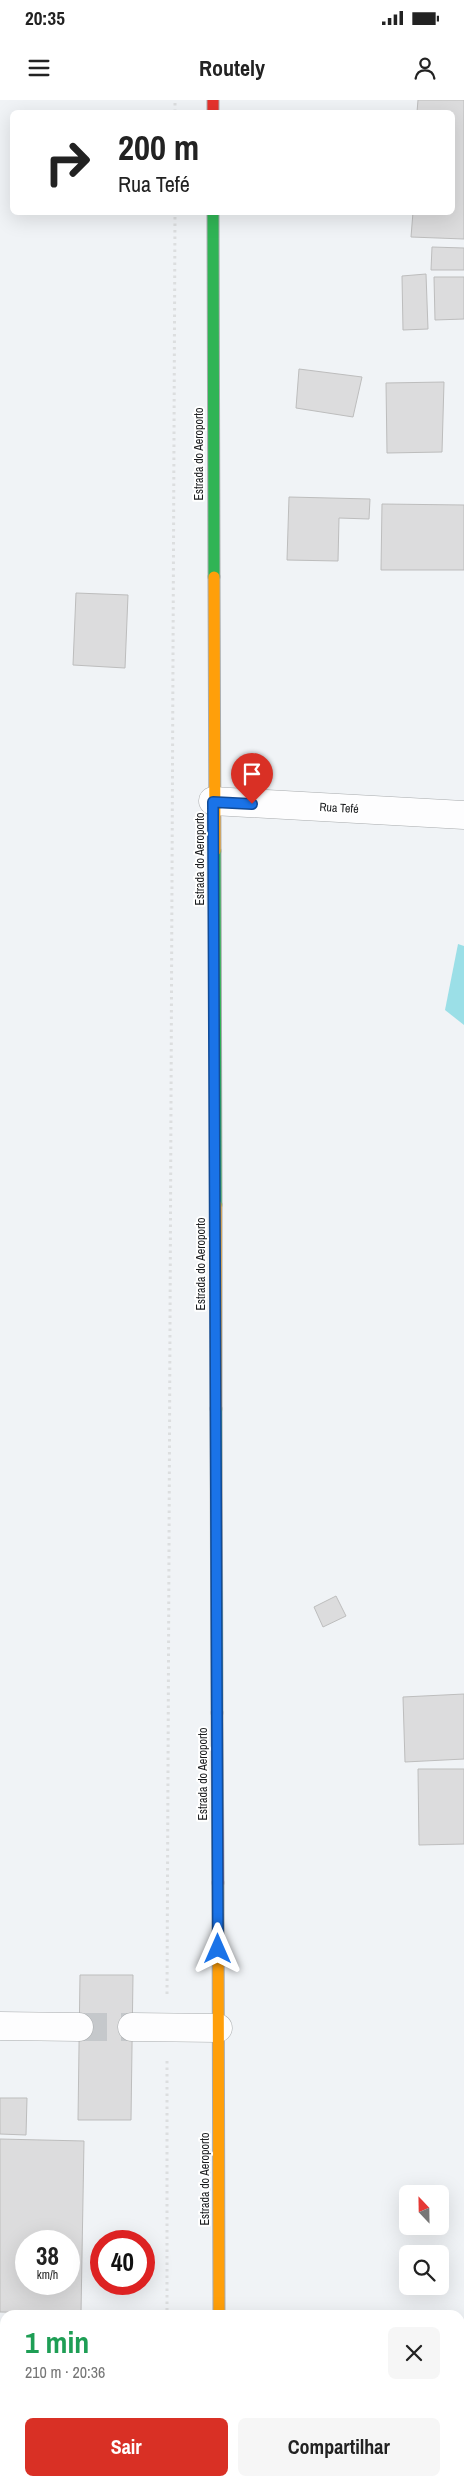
<!DOCTYPE html>
<html lang="pt">
<head>
<meta charset="utf-8">
<style>
  body { margin:0; font-family:"Archivo Narrow",sans-serif; background:#f6f6f6; color:#222; height:100vh; display:flex; flex-direction:column; font-size:19px; white-space:nowrap }
  * { box-sizing:border-box; margin:0 }
  p { font-size:16px; color:#767676 }
  .icon { flex:none; width:28px; height:28px; fill:none; stroke:currentColor; stroke-width:2; stroke-linecap:round; stroke-linejoin:round }
  .map { position:relative; flex:1; overflow:hidden }
  .sheet { position:absolute; left:0px; top:2210px; width:465px; height:176px; display:flex; flex-direction:column; background:#fff; border-radius:15px 15px 0 0; box-shadow:0 5px 20px #0002 }
  .sheet>* { flex:none }
  .hud { position:absolute; left:10px; top:10px; width:445px; height:105px; border-radius:8px; box-shadow:0 5px 20px #0002; background:#fff; color:#222; overflow:hidden }
  .needle { width:32px; rotate:338deg }
  .tools { position:absolute; left:399px; top:2085px; display:grid; gap:10px }
  .tools a { display:grid; place-items:center; width:50px; height:50px; border-radius:8px; background:#fff; box-shadow:0 5px 20px #0002; font-size:25px }
  .speed { position:absolute; left:15px; top:2130px; display:flex; gap:10px; font-size:25px; font-weight:700; text-align:center }
  .speed>* { display:grid; place-content:center; width:65px; height:65px; border-radius:50%; background:#fff; box-shadow:0 5px 20px #0002; line-height:1 }
  .speed small { font-size:12px; font-weight:400 }
  .speed .limit { border:8px solid #d22; background:#fff; color:#111 }
  .pin { position:absolute; display:grid; place-items:center; width:42px; height:42px; color:#fff; margin:-51px -21px; border-radius:50% 50% 50% 0; rotate:-45deg; box-shadow:0 0 5px #0007 }
  .pin .icon { rotate:45deg }
  .me { position:absolute; width:55px; margin:-28px; rotate:0deg; stroke-linejoin:round; filter:drop-shadow(0 0 4px #0008) }
  .turn { display:flex; align-items:center; gap:18px; height:105px; padding:0 25px; font-size:22px }
  .turn .icon { width:65px; height:65px; stroke-width:2.5 }
  .turn b { display:block; font-size:35px; line-height:42px }
  .round { display:grid; place-items:center; flex:none; width:52px; height:52px; border-radius:8px; background:#f6f6f6 }
  .head { display:flex; align-items:center; justify-content:space-between; height:85px; padding:0 25px }
  h1 { font-size:30px; font-weight:700; line-height:38px; color:#1e9e55 }
  .button { display:flex; gap:10px; margin-top:auto; padding:10px 25px }
  .button a { flex:1; height:58px; border-radius:8px; background:#d93025; color:#fff; font-size:20px; font-weight:700; line-height:58px; text-align:center }
  .button a+a { background:#f6f6f6; color:#222 }
  .status { display:flex; justify-content:space-between; align-items:center; height:35px; padding:0 25px; background:#fff; direction:ltr }
  .status svg { height:14px; fill:currentColor }
  header { display:flex; justify-content:space-between; align-items:center; height:65px; padding:0 25px; background:#fff; font-size:22px; font-weight:700 }
  .map>svg:first-child { display:block }
  .green { fill:#c5e2ce }
  .water { fill:#9bdfe7 }
  .building { fill:#dcdcdd; stroke:#bdbdbd; fill-rule:evenodd }
  .lines { fill:none; stroke-linecap:round; stroke-linejoin:round }
  .street-tunnel { stroke:#c5c8cb; stroke-width:28; stroke-dasharray:28 14; stroke-linecap:butt }
  .street-casing { stroke:#a8abad; stroke-width:29 }
  .fast-casing { stroke:#a8abad; stroke-width:13 }
  .slow-casing { stroke:#a8abad; stroke-width:13 }
  .jam-casing { stroke:#a8abad; stroke-width:13 }
  .path { stroke:#dcdedf; stroke-width:3; stroke-dasharray:2.5 4; stroke-linecap:butt }
  .street { stroke:#fdfdfe; stroke-width:28 }
  .fast { stroke:#30b455; stroke-width:11 }
  .slow { stroke:#ff9f0a; stroke-width:11 }
  .jam { stroke:#e5322d; stroke-width:11 }
  .route-casing { stroke:#114b97; stroke-width:12 }
  .route { stroke:#1a73e8; stroke-width:9 }
  .labels { text-anchor:middle; dominant-baseline:central; stroke-width:4; stroke-linejoin:round; paint-order:stroke }
  .street-label { font-size:12px; fill:#1a1c1e; stroke:#fff }
</style>
</head>
<body>
<div class="status"><b>20:35</b><svg viewBox="0 0 49 12"><path d="M0 12V9h3v3zM5 12V6h3v6zM10 12V3h3v9zM15 12V0h3v12zM26 1h20v11H26zM47 4h2v5h-2z"/></svg></div>
<header><svg class="icon" aria-label="menu" viewBox="0 0 24 24"><path d="M4 6h16M4 12h16M4 18h16"/></svg>Routely<svg class="icon" aria-label="person" viewBox="0 0 24 24"><circle cx="12" cy="8" r="4"/><path d="M4 21q1-7 8-7t8 7"/></svg></header>
<div class="map">
<svg width="464" height="2386" viewBox="0 0 464 2386">
  <rect width="100%" height="100%" fill="#f0f3f6"/>
  <!-- green -->
  <path class="green" d="M0 2283H5V2381H149V2386H0Z"/>
  <!-- water -->
  <path class="water" d="M458 844 464 846V925L445 910Z"/>
  <!-- building -->
  <path class="building" d="M418 0H464V139L411 137 413 112H452V12H417Z
    M432 147 464 148V170H431Z
    M426 174 428 229 403 230 402 176Z
    M434 177H464V219L435 220Z
    M299 269 362 277 353 317 296 308Z
    M444 282 442 352 387 353 386 283Z
    M289 397 370 399 369 419 339 418 338 461 287 460Z
    M382 404 464 405V470H381Z
    M76 493 128 495 125 568 73 565Z
    M336 1496 346 1516 323 1527 314 1507Z
    M464 1594V1659L405 1662 403 1597Z
    M418 1669H464V1744L419 1745Z
    M80 1875H133L131 2020H78Z
    M0 1998H27L26 2035 0 2034Z
    M0 2039 84 2041 81 2213 0 2212ZM26 2141H69V2184H26Z"/>
  <g class="lines">
    <!-- street-tunnel -->
    <path class="street-tunnel" d="M79 1927H132"/>
    <defs>
      <path id="street" d="M213 701 464 715
        M0 1926 79 1927
        M132 1927 218 1928
        M346 2381 354 2386"/>
      <path id="fast" d="M213 112 214 477
        M215 751 216 1105
        M216 1309 217 1613
        M218 2381V2386"/>
      <path id="slow" d="M214 477 215 751
        M216 1105V1309
        M218 1783 219 2215"/>
      <path id="jam" d="M213 0V12
        M217 1613 218 1783"/>
    </defs>
    <!-- street casing -->
    <use href="#street" class="street-casing"/>
    <!-- fast casing -->
    <use href="#fast" class="fast-casing"/>
    <!-- slow casing -->
    <use href="#slow" class="slow-casing"/>
    <!-- jam casing -->
    <use href="#jam" class="jam-casing"/>
    <!-- path -->
    <path class="path" d="M175 12V0
      M167 1894 175 112
      M167 1961V2215
      M167 2381V2386"/>
    <!-- street -->
    <use href="#street" class="street"/>
    <!-- fast -->
    <use href="#fast" class="fast"/>
    <!-- slow -->
    <use href="#slow" class="slow"/>
    <!-- jam -->
    <use href="#jam" class="jam"/>
  </g>
  <g class="lines">
    <defs>
      <path id="route" d="M218 1849 213 702 252 704"/>
    </defs>
    <!-- route casing -->
    <use href="#route" class="route-casing"/>
    <!-- route -->
    <use href="#route" class="route"/>
  </g>
  <g class="labels">
    <!-- street labels -->
    <g class="street-label">
      <text transform="translate(199 354) rotate(-90)">Estrada do Aeroporto</text>
      <text transform="translate(339 708) rotate(3)">Rua Tefé</text>
      <text transform="translate(200 759) rotate(-90)">Estrada do Aeroporto</text>
      <text transform="translate(201 1164) rotate(-90)">Estrada do Aeroporto</text>
      <text transform="translate(203 1674) rotate(-90)">Estrada do Aeroporto</text>
      <text transform="translate(205 2079) rotate(-90)">Estrada do Aeroporto</text>
    </g>
  </g>
</svg>
<div class="tools">
<a><svg class="needle" viewBox="-14 -14 28 28"><path d="M0-13l5 13h-10z" fill="#e53935"/><path d="M0 13l5-13h-10z" fill="#767676"/></svg></a>
<a><svg class="icon" aria-label="search" viewBox="0 0 24 24"><circle cx="10" cy="10" r="6"/><path d="M15 15l6 6"/></svg></a>
</div>
<div class="speed"><div>38<small>km/h</small></div><div class="limit">40</div></div>
<div class="pin" style="left:252px;top:704px;background:#d93025"><svg class="icon" aria-label="arrive" viewBox="0 0 24 24"><path d="M6 21V4h12l-3 4 3 4H6"/></svg></div>
<svg class="me" style="left:218px;top:1849px" viewBox="-20 -20 40 40"><path d="M0-17L14 15 0 8-14 15z" fill="#1a73e8" stroke="#fff" stroke-width="4"/></svg>
<div class="hud">
<div class="turn"><svg class="icon" aria-label="right" viewBox="0 0 24 24"><path d="M7 20v-9h11M14 6l5 5-5 5"/></svg><div><b>200 m</b>Rua Tefé</div></div>
</div>
<section class="sheet">
<div class="head"><div><h1>1 min</h1><p>210 m · 20:36</p></div><a class="round"><svg class="icon" aria-label="close" viewBox="0 0 24 24"><path d="M6 6l12 12M18 6L6 18"/></svg></a></div>
<div class="button"><a>Sair</a><a>Compartilhar</a></div>
</section>
</div>
</body>
</html>
